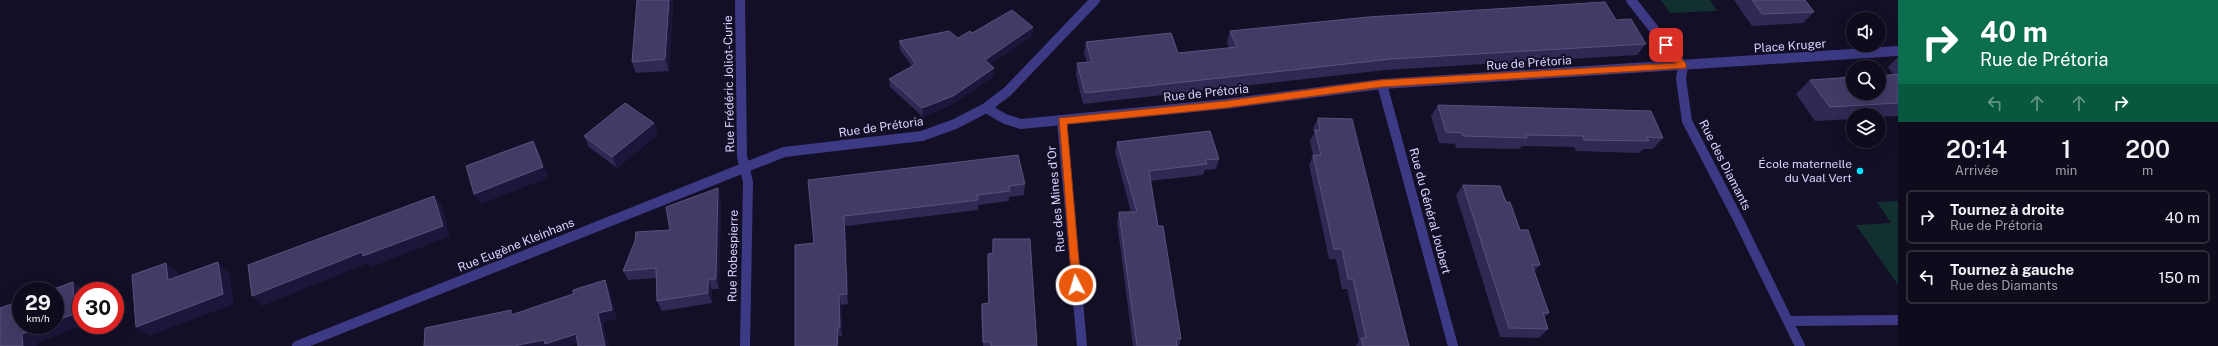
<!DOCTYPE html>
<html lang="fr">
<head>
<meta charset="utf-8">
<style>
  body { margin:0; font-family:"Public Sans",sans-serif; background:#171425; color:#f1f3f6; height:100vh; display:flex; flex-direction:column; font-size:15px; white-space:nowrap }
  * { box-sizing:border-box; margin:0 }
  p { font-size:13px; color:#9b9ba3 }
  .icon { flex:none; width:22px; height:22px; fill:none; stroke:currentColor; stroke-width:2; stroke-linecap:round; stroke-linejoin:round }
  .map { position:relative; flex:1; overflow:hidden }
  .sheet { display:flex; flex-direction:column; background:#0e0b1c; width:320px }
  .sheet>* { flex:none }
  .guide { background:#0b6e4f; color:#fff; overflow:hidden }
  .fabs { position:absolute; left:1846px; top:12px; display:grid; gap:8px }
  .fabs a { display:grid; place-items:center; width:40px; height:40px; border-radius:50%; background:#0e0b1c; box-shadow:0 4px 16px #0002,0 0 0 1px #2e2b3b; font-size:20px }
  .speed { position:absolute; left:12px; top:282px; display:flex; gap:8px; font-size:20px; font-weight:700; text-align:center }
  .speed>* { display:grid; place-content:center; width:52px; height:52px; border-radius:50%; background:#0e0b1c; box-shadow:0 4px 16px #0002,0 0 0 1px #2e2b3b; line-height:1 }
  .speed small { font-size:10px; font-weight:400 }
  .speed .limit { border:6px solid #d22; background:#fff; color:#111 }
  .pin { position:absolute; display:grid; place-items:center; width:34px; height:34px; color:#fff; margin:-17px; border-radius:8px; box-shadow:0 2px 6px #0006 }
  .me { position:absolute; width:44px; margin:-22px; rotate:355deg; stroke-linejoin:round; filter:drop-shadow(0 0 3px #0008) }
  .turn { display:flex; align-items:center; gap:14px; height:84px; padding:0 16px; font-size:18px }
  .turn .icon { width:52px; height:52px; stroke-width:2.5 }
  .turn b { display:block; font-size:28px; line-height:34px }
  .lanes { display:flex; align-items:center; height:38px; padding:0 16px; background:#0003; justify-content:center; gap:20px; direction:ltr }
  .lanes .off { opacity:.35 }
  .eta { display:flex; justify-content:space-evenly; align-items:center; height:68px; text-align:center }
  .eta b { font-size:24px; font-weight:600; line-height:28px }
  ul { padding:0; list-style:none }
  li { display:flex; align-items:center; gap:12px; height:54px; margin:0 8px 6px; padding:0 8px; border:2px solid #2e2b3b; border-radius:6px }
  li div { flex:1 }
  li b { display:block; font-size:15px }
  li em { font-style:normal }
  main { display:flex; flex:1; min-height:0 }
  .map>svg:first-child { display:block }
  .green { fill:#12302f }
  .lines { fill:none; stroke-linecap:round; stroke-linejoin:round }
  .minor { stroke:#3d3a85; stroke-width:10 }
  .wall { fill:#312854 }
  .shaded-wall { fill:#1d163a }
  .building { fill:#433a66; stroke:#5a527e }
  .route { fill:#ea580c; stroke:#983908 }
  .poi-dot { fill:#00e5ff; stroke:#130f26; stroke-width:1.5 }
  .labels { text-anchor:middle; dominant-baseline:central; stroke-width:4; stroke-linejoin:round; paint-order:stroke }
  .street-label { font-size:12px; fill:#d9d4ff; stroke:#130f26 }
  .poi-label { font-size:12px; fill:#d9d4ff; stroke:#130f26; text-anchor:end }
</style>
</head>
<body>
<main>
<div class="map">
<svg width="1898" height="346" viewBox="0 0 1898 346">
  <rect width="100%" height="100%" fill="#130f26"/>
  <!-- green -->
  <path class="green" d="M1661 0H1710L1717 11 1670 13Z
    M1898 201V285L1856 225 1891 223 1877 202Z"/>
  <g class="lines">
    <!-- minor -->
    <path class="minor" d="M740 0 742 156 748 182 745 346
      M1631 0 1683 66 1681 79 1687 121 1739 221 1800 346
      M1382 84 1453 346
      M986 108 1005 119 1021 124 1225 104 1382 84 1898 51
      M1062 121 1082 346
      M1788 321 1898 320
      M297 346 784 152 922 136 955 124 986 108 1008 91 1095 0"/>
  </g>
  <!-- wall -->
  <path class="wall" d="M673 0 669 71 636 73 632 62Z
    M1734 0H1805L1814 12 1803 23 1752 26Z
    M1616 20 1646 44 1637 55 1385 70 1083 104 1076 75 1077 63 1087 62 1084 53 1086 42 1178 53 1229 48 1227 42 1230 31Z
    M1033 27 1032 36 990 64 994 68V76L953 104 923 117 890 87 889 79 912 66 900 50 899 41 958 38 972 33Z
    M1898 57V116L1879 117V115H1853V119L1815 121 1796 94 1810 80 1894 75 1888 67Z
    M1438 105 1663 138 1653 149H1643L1639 153 1576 151 1574 147 1522 146 1519 149 1456 148 1455 144 1439 143 1431 116Z
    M1318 118 1409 346H1356L1359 341 1347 289H1342L1336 259H1329L1309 165 1313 155 1310 141 1314 133 1313 128Z
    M654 123 658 134 617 168 589 147 584 136Z
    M1117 142 1219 159 1216 169 1205 170 1203 175 1150 181 1158 226 1181 339 1179 346H1133L1117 222 1119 212H1131L1115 152Z
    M808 180 1025 184 1024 195 1009 197V201L978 205V210L846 226 848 304 841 305 842 336H839V346H795L814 243Z
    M1463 185 1506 202 1540 265 1534 272 1549 313 1544 318 1548 329 1539 338 1500 337 1456 195Z
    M721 199 719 289H712V303L662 311 657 301V278L628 280 623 271Z
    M993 239 1037 346H983L981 313 982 304H988L987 264 988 254 992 253Z"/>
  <!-- shaded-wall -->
  <path class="shaded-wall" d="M669 0H673L669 71 665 59Z
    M1033 27 1032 36 984 69 985 60Z
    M994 68V76L953 104 923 117 922 108Z
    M654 123 658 134 617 168 612 157Z
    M533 141 539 152 548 178 481 204 474 194Z
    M718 188 721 199 719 289 716 279Z
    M434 196 442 206 450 236 372 267 368 263 262 306 252 296 362 252Z
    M844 216 846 226 848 304 847 294Z
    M218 262 229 272 234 304 149 336 136 327Z
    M166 263 178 273 180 290 168 280Z
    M708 279 712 289V303L708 293Z
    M605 280 610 289 617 319 603 322 609 346H605L598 313Z
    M73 282 86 291H81V325H84L37 343V346H23L22 334 45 325H55V321Z
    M839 295 841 305 842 336 840 327Z
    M838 327 839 336V346H837Z
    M576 334 581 342 571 346H514Z"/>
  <!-- building -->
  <path class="building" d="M637 0H669L665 59 632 62Z
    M1752 0H1805L1814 12 1762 14Z
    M1605 2 1616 20 1631 19 1646 44 1391 59 1085 93 1077 63 1092 62 1086 42 1171 33 1178 53 1237 47 1230 31 1368 17Z
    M1012 10 1033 27 985 60 994 68 953 96 922 108 889 79 916 64 899 41 949 31 958 38 970 31 972 33Z
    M1898 74V103L1830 107 1810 80 1853 77V93H1879V76Z
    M625 103 654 123 612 157 584 136Z
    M1438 105 1651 111 1663 138 1647 137 1649 141 1584 140 1583 136 1526 135 1527 138 1463 136 1462 133 1446 132Z
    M1318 118 1352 119 1409 346H1363L1361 338H1366L1353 279H1348L1342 249H1334L1313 155H1321L1315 130H1320Z
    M1210 131 1219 159 1205 160 1207 164 1149 171 1158 226H1163L1181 339H1176L1177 346H1137L1119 212H1137L1117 142Z
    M533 141 543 167 474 194 466 166Z
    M1018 155 1025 184 1009 186 1010 191 977 195 978 200 844 216 847 294 839 295 840 327H838L837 346H795V245L814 243 808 180Z
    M1463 185 1500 186 1506 202H1510L1520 230H1528L1540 265H1532L1549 313H1543L1548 329 1509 328Z
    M718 188 716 279H708V293L657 301 656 268 623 271 635 241 636 232 670 230 666 207Z
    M434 196 443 226 363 256 362 252 252 296 248 265Z
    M993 239H1030L1037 346H991V342H983L982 304 989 303 988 254 993 253Z
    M218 262 223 294 136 327 132 275 166 263 168 280Z
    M605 280 612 310 598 313 605 346H578L576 334 545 344 544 340 514 346H424L425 328 511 310V315L573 294V290Z
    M73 282 74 314 55 321V291H48Z
    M21 301V325H45L22 334 23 346H0V308Z"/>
  <!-- route -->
  <path class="route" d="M1666 42 1669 43 1686 64V68L1382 87 1225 108 1067 124 1081 285 1076 289 1072 285 1059 118 1225 101 1382 80 1676 63 1662 45Z"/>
  <!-- markers -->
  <circle class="poi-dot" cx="1860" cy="171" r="4"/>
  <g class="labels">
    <!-- street labels -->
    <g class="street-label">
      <text transform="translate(1790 46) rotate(-4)">Place Kruger</text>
      <text transform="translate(1529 63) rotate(-4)">Rue de Prétoria</text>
      <text transform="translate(729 84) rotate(-91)">Rue Frédéric Joliot-Curie</text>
      <text transform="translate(1206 93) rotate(-6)">Rue de Prétoria</text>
      <text transform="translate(881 127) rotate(-8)">Rue de Prétoria</text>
      <text transform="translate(1725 165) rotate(63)">Rue des Diamants</text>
      <text transform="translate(1056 199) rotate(-95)">Rue des Mines d'Or</text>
      <text transform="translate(1430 211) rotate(75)">Rue du Général Joubert</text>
      <text transform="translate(516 245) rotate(-22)">Rue Eugène Kleinhans</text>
      <text transform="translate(733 256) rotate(-89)">Rue Robespierre</text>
    </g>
    <!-- poi labels -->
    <g class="poi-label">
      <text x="1852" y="164">École maternelle<tspan x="1852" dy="14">du Vaal Vert</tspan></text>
    </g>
  </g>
</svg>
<div class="fabs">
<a><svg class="icon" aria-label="sound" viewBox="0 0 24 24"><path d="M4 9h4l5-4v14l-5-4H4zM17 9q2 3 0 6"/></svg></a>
<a><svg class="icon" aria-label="search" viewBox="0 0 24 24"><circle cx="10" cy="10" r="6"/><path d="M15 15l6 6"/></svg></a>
<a><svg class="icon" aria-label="layers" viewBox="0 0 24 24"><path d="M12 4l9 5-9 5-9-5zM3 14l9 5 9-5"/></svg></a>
</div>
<div class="speed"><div>29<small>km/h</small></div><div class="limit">30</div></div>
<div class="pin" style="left:1666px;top:45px;background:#d93025"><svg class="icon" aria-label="arrive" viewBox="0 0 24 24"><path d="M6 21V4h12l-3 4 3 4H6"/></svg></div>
<svg class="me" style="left:1076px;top:285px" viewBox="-20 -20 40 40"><circle r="17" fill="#ea580c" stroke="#fff" stroke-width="3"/><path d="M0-11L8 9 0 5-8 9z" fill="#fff"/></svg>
</div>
<section class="sheet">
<div class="guide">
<div class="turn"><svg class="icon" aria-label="right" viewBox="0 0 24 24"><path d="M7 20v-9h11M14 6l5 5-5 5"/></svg><div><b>40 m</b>Rue de Prétoria</div></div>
<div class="lanes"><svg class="icon off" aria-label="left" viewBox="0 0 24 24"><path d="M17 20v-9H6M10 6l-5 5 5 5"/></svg><svg class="icon off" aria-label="ahead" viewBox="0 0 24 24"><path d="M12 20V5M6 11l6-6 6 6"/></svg><svg class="icon off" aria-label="ahead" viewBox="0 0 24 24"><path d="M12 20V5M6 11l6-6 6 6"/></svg><svg class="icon" aria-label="right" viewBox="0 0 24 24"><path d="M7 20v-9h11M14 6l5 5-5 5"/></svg></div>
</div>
<div class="eta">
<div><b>20:14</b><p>Arrivée</p></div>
<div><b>1</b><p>min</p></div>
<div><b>200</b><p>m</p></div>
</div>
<ul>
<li><svg class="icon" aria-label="right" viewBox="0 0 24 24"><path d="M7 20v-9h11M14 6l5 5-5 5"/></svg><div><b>Tournez à droite</b><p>Rue de Prétoria</p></div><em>40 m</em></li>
<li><svg class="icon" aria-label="left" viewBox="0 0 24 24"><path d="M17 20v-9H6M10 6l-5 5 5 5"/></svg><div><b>Tournez à gauche</b><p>Rue des Diamants</p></div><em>150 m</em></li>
</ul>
</section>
</main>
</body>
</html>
